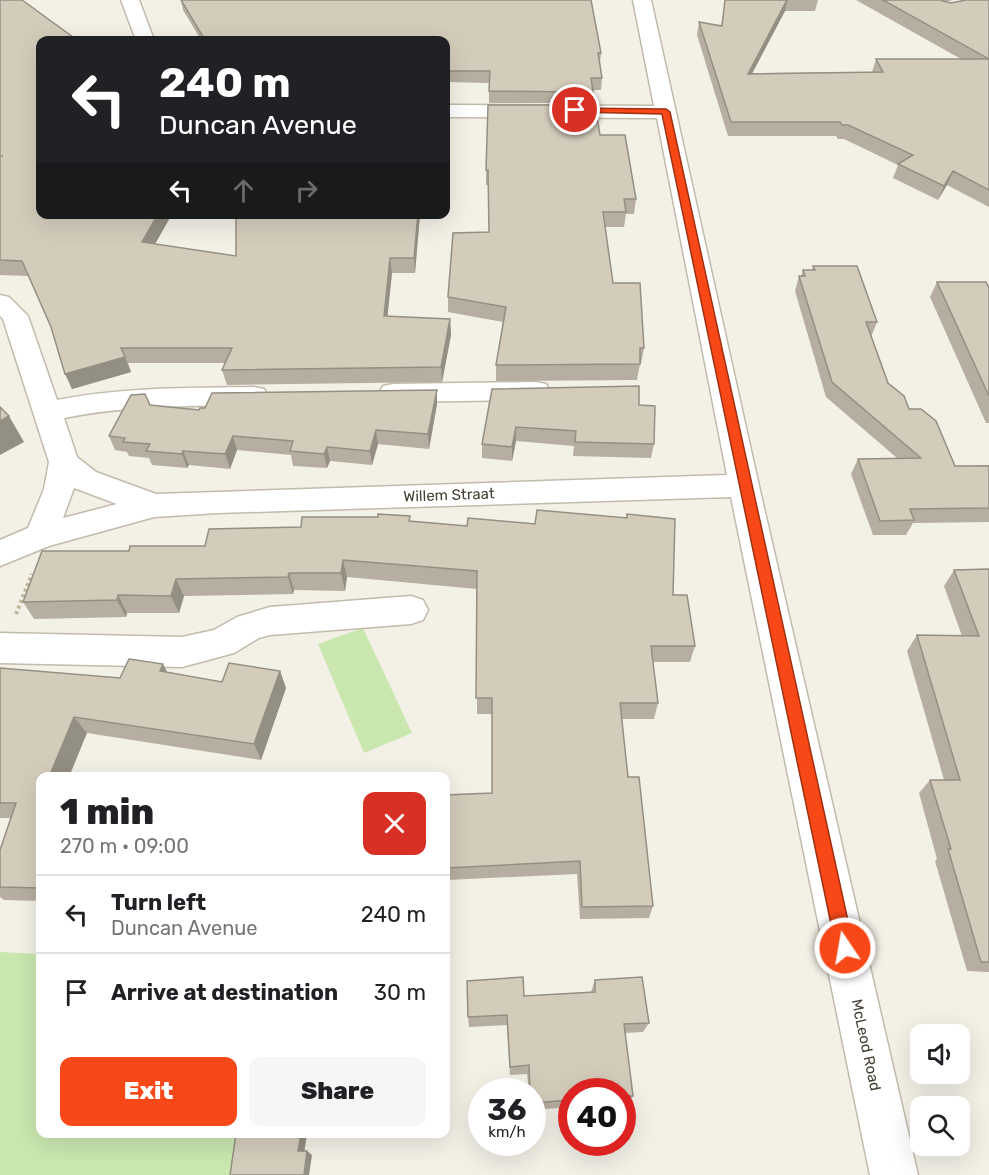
<!DOCTYPE html>
<html lang="en">
<head>
<meta charset="utf-8">
<style>
  body { margin:0; font-family:Rubik,sans-serif; background:#f6f6f6; color:#202124; height:100vh; display:flex; flex-direction:column; font-size:22px; white-space:nowrap }
  * { box-sizing:border-box; margin:0 }
  p { font-size:20px; color:#757577 }
  .icon { flex:none; width:33px; height:33px; fill:none; stroke:currentColor; stroke-width:2; stroke-linecap:round; stroke-linejoin:round }
  .map { position:relative; flex:1; overflow:hidden }
  .side { position:absolute; left:36px; top:772px; width:414px; height:366px; display:flex; flex-direction:column; background:#fff; border-radius:12px; box-shadow:0 6px 24px #0002 }
  .side>* { flex:none }
  .banner { position:absolute; left:36px; top:36px; width:414px; height:183px; border-radius:12px; box-shadow:0 6px 24px #0002; background:#202124; color:#fff; overflow:hidden }
  .fabs { position:absolute; left:910px; top:1024px; display:grid; gap:12px }
  .fabs a { display:grid; place-items:center; width:60px; height:60px; border-radius:12px; background:#fff; box-shadow:0 6px 24px #0002; font-size:30px }
  .speed { position:absolute; left:468px; top:1078px; display:flex; gap:12px; font-size:30px; font-weight:700; text-align:center }
  .speed>* { display:grid; place-content:center; width:78px; height:78px; border-radius:50%; background:#fff; box-shadow:0 6px 24px #0002; line-height:1 }
  .speed small { font-size:15px; font-weight:400 }
  .speed .limit { border:9px solid #d22; background:#fff; color:#111 }
  .pin { position:absolute; display:grid; place-items:center; width:51px; height:51px; color:#fff; margin:-26px; border:3px solid #fff; border-radius:50%; box-shadow:0 2px 6px #0007 }
  .me { position:absolute; width:66px; margin:-33px; rotate:348deg; stroke-linejoin:round; filter:drop-shadow(0 0 4px #0008) }
  .turn { display:flex; align-items:center; gap:21px; height:126px; padding:0 24px; font-size:27px }
  .turn .icon { width:78px; height:78px; stroke-width:2.5 }
  .turn b { display:block; font-size:42px; line-height:51px }
  .lanes { display:flex; align-items:center; height:57px; padding:0 24px; background:#0003; justify-content:center; gap:30px; direction:ltr }
  .lanes .off { opacity:.35 }
  .round { display:grid; place-items:center; flex:none; width:63px; height:63px; border-radius:12px; background:#f6f6f6 }
  .overview { display:flex; align-items:center; justify-content:space-between; height:102px; padding:0 24px }
  h1 { font-size:36px; font-weight:800; line-height:45px }
  .action { display:flex; gap:12px; margin-top:auto; padding:12px 24px }
  .action a { flex:1; height:69px; border-radius:12px; background:#f84818; color:#fff; font-size:24px; font-weight:800; line-height:69px; text-align:center }
  .action a+a { background:#f6f6f6; color:#202124 }
  ul { padding:0; list-style:none }
  li { display:flex; align-items:center; gap:18px; height:78px; padding:0 24px; border-top:2px solid #e0e0e0 }
  li div { flex:1 }
  li b { display:block; font-size:22px }
  li em { font-style:normal }
  .map>svg:first-child { display:block }
  .green { fill:#cae7af }
  .lines { fill:none; stroke-linecap:round; stroke-linejoin:round }
  .minor-casing { stroke:#c1bbab; stroke-width:3 }
  .path { stroke:#c0b59a; stroke-width:4; stroke-dasharray:3 3; stroke-linecap:butt }
  .minor { fill:#fff; fill-rule:evenodd }
  .wall { fill:#b6afa1 }
  .shaded-wall { fill:#948f83 }
  .building { fill:#d4ccbb; stroke:#948f83; stroke-width:1.5 }
  .route { fill:#f84818; stroke:#a12f10; stroke-width:1.5 }
  .labels { text-anchor:middle; dominant-baseline:central; stroke-width:4.5; stroke-linejoin:round; paint-order:stroke }
  .street-label { font-size:15px; fill:#454035; stroke:#fff }
</style>
</head>
<body>
<div class="map">
<svg width="989" height="1175" viewBox="0 0 989 1175">
  <rect width="100%" height="100%" fill="#f3f0e6"/>
  <!-- green -->
  <path class="green" d="M363 628 412 733 364 753 318 644Z
    M0 952 40 954V1134H237L230 1175H0Z"/>
  <g class="lines">
    <defs>
      <path id="minor" d="M121 0H139L154 40H136Z
        M633 0H651L759 486 918 1175H870L731 497 218 513 154 517 49 546 0 566V540L28 528 44 489 49 462 3 319 0 316V295L9 297 28 316 57 400C123 387 187 388 254 387L264 389 268 396 264 403 254 405C190 406 127 405 64 418L77 457 96 472 156 494 727 475 657 118 446 117V105L654 106ZM74 488 117 504 63 518Z
        M536 382 546 384 550 391 546 398 536 400 393 402 383 400 379 393 383 386 393 384Z
        M411 596 423 600 428 610 423 620 411 624 270 635 259 638 234 653 182 667 0 663V633L182 637 214 630 237 617 270 607Z"/>
    </defs>
    <!-- minor casing -->
    <use href="#minor" class="minor-casing"/>
    <!-- path -->
    <path class="path" d="M16 614 32 574"/>
    <!-- minor -->
    <use href="#minor" class="minor"/>
  </g>
  <!-- wall -->
  <path class="wall" d="M0 0 40 40 172 214 155 244 236 256V214H420L415 273H392L387 316 450 319 451 335 442 382 227 385 222 370 225 363H128L131 372 72 389 51 327 28 276 0 275Z
    M181 0 601 53 600 63 602 78 601 90H593L592 103H489V83L446 82V40H201L183 10Z
    M724 0H818L815 11H785L752 73 872 72 876 59H961L856 0H953L945 2 951 3 989 0V207L947 185 938 200 893 178 898 165 844 139H838L836 136H728L697 35 699 22 721 26 725 2Z
    M600 135 636 199 634 214H626L624 227H605L613 283 644 348 641 364H640L637 380 496 381V365L503 322 448 312V297L489 232 488 185H486V170Z
    M813 266 877 322 871 337 888 383 955 466 989 465V522L913 523 906 535H873L851 474 858 459 897 458 826 397 795 291 799 276H801L803 270H812Z
    M937 282 989 288V423H986L930 297Z
    M492 389 639 405 654 444 651 458 573 456 574 446 516 441 512 461 482 458V444Z
    M437 390V404L429 449 378 444 372 465 330 461 327 468 293 466 291 455 237 450 230 469 189 465 187 468 152 465 149 458 129 456 127 452 115 450 109 436 150 405 199 410 205 408Z
    M627 514 673 595 695 646 690 662H653L658 703 654 719H622L628 777 653 906 649 918 580 919 577 874 446 880V795L492 793V714H477V589L347 577 345 591 294 590 293 594 184 596 179 613H127L126 617 34 619 23 602 129 551 205 546 301 527 378 517 410 516V522L467 526 535 524 627 518Z
    M989 569V972L967 971 935 861 937 859 919 793 930 780H944L907 651 917 635 962 636 944 586 954 570Z
    M163 664 167 672 222 682 280 671 286 688 261 760 87 733 40 777V901L4 900 0 897V850L11 818H0V668L120 678Z
    M595 980 649 1023 643 1032 625 1033 633 1096 628 1103H622V1092H572V1107L532 1110V1092H529L527 1074 510 1075 507 1025 469 1027 468 1017 524 996 591 992Z"/>
  <!-- shaded-wall -->
  <path class="shaded-wall" d="M787 0 785 11 745 87 748 74Z
    M953 171 947 185 938 200 944 186Z
    M158 214H172L147 258 142 242Z
    M418 214H420L415 273 414 258Z
    M390 258 392 273 386 331 384 316Z
    M450 319 451 335 442 382 441 367Z
    M125 357 131 372 72 389 65 374Z
    M437 390V404L429 449 428 434Z
    M9 416 24 442 0 455V421Z
    M516 427V441L512 461V447Z
    M376 430 378 444 372 465 370 451Z
    M233 436 237 450 230 469 225 454Z
    M327 447 330 461 327 468 324 454Z
    M183 451 189 465 187 468 182 454Z
    M343 560 347 577 345 591 341 573Z
    M289 573 294 590 293 594 288 577Z
    M176 579 184 596 179 613 171 596Z
    M118 595 127 613 126 617 117 600Z
    M163 664 172 682 160 671Z
    M280 671 286 688 261 760 254 744Z
    M74 717 87 733 69 777H49Z
    M301 1134H307L304 1154 298 1151Z
    M307 1151 312 1155 309 1175H304Z"/>
  <!-- building -->
  <path class="building" d="M0 0H22L77 40H40V214H158L142 242 236 256V214H418L414 258H390L384 316 450 319 441 367 222 370 232 348H121L125 357 65 374 51 327 22 261 0 260V156H3H0Z
    M181 0H591L601 53H598L602 78H591L593 92 489 91 490 71H446V40H354L355 37 347 40H205Z
    M725 0H787L748 74 883 72 876 59H989V190L953 171 944 186 898 164 913 155 848 125H842L840 122H731L699 22 722 26Z
    M883 0H942L943 1 951 3 966 0H989V59Z
    M488 105H595L600 135H625L636 199H624L626 212H603L613 283H640L644 348H640V364L496 365 506 307 448 297 453 233 489 232 488 170H486Z
    M813 266H857L877 322H866L888 383 904 396 909 409H921L936 421 955 466H989V508L910 509 914 520 880 521 858 459 921 458 832 382 799 276H805L803 270H815Z
    M937 282H986L989 288V396Z
    M639 386V405L655 406 654 444 575 442 576 431 516 427 512 447 482 444 492 389Z
    M437 390 428 434 376 430 370 451 327 447 324 454 290 451 293 441 233 436 225 454 183 451 182 454 146 451 150 444 123 442 125 438 109 436 131 395 145 394 150 405 199 410 200 408H205L212 393Z
    M0 407 9 416 0 421Z
    M537 510 627 518V514L675 519 673 595H687L695 646H651L658 703H620L628 777H639L653 906 582 907 580 861 446 868V795L492 793V698H476L477 571 343 560 341 573H289L288 577 176 579 171 596 118 595 117 600 23 602 42 551H129L130 546H205L209 529 301 527 302 517H378V514L410 516 409 521 467 526 468 518 535 524Z
    M989 569V962H981L948 849H951L930 780H960L917 635 979 636 954 570Z
    M129 659 163 664 160 671 222 682 229 663 280 671 254 744 74 717 49 777H40V888L0 887V850L16 803H0V668L120 678Z
    M523 977 524 996 595 992V980L642 977 649 1023 624 1024 633 1096H622V1092H572V1100L532 1103V1092H530L529 1065 510 1067 507 1015 468 1017 467 981Z
    M236 1134H301L298 1151H307L304 1175H230Z"/>
  <!-- route -->
  <path class="route" d="M572 108 666 109 670 112 854 948 851 954 845 957 839 954 836 948 662 114 575 112 571 110Z"/>
  <g class="labels">
    <!-- street labels -->
    <g class="street-label">
      <text transform="translate(449 495) rotate(-2)">Willem Straat</text>
      <text transform="translate(866 1045) rotate(78)">McLeod Road</text>
    </g>
  </g>
</svg>
<div class="fabs">
<a><svg class="icon" aria-label="sound" viewBox="0 0 24 24"><path d="M4 9h4l5-4v14l-5-4H4zM17 9q2 3 0 6"/></svg></a>
<a><svg class="icon" aria-label="search" viewBox="0 0 24 24"><circle cx="10" cy="10" r="6"/><path d="M15 15l6 6"/></svg></a>
</div>
<div class="speed"><div>36<small>km/h</small></div><div class="limit">40</div></div>
<div class="pin" style="left:575px;top:110px;background:#d93025"><svg class="icon" aria-label="arrive" viewBox="0 0 24 24"><path d="M6 21V4h12l-3 4 3 4H6"/></svg></div>
<svg class="me" style="left:845px;top:948px" viewBox="-20 -20 40 40"><circle r="17" fill="#f84818" stroke="#fff" stroke-width="3"/><path d="M0-11L8 9 0 5-8 9z" fill="#fff"/></svg>
<div class="banner">
<div class="turn"><svg class="icon" aria-label="left" viewBox="0 0 24 24"><path d="M17 20v-9H6M10 6l-5 5 5 5"/></svg><div><b>240 m</b>Duncan Avenue</div></div>
<div class="lanes"><svg class="icon" aria-label="left" viewBox="0 0 24 24"><path d="M17 20v-9H6M10 6l-5 5 5 5"/></svg><svg class="icon off" aria-label="ahead" viewBox="0 0 24 24"><path d="M12 20V5M6 11l6-6 6 6"/></svg><svg class="icon off" aria-label="right" viewBox="0 0 24 24"><path d="M7 20v-9h11M14 6l5 5-5 5"/></svg></div>
</div>
<section class="side">
<div class="overview"><div><h1>1 min</h1><p>270 m · 09:00</p></div><a class="round" style="background:#d93025;color:#fff"><svg class="icon" aria-label="close" viewBox="0 0 24 24"><path d="M6 6l12 12M18 6L6 18"/></svg></a></div>
<ul>
<li><svg class="icon" aria-label="left" viewBox="0 0 24 24"><path d="M17 20v-9H6M10 6l-5 5 5 5"/></svg><div><b>Turn left</b><p>Duncan Avenue</p></div><em>240 m</em></li>
<li><svg class="icon" aria-label="arrive" viewBox="0 0 24 24"><path d="M6 21V4h12l-3 4 3 4H6"/></svg><div><b>Arrive at destination</b></div><em>30 m</em></li>
</ul>
<div class="action"><a>Exit</a><a>Share</a></div>
</section>
</div>
</body>
</html>
